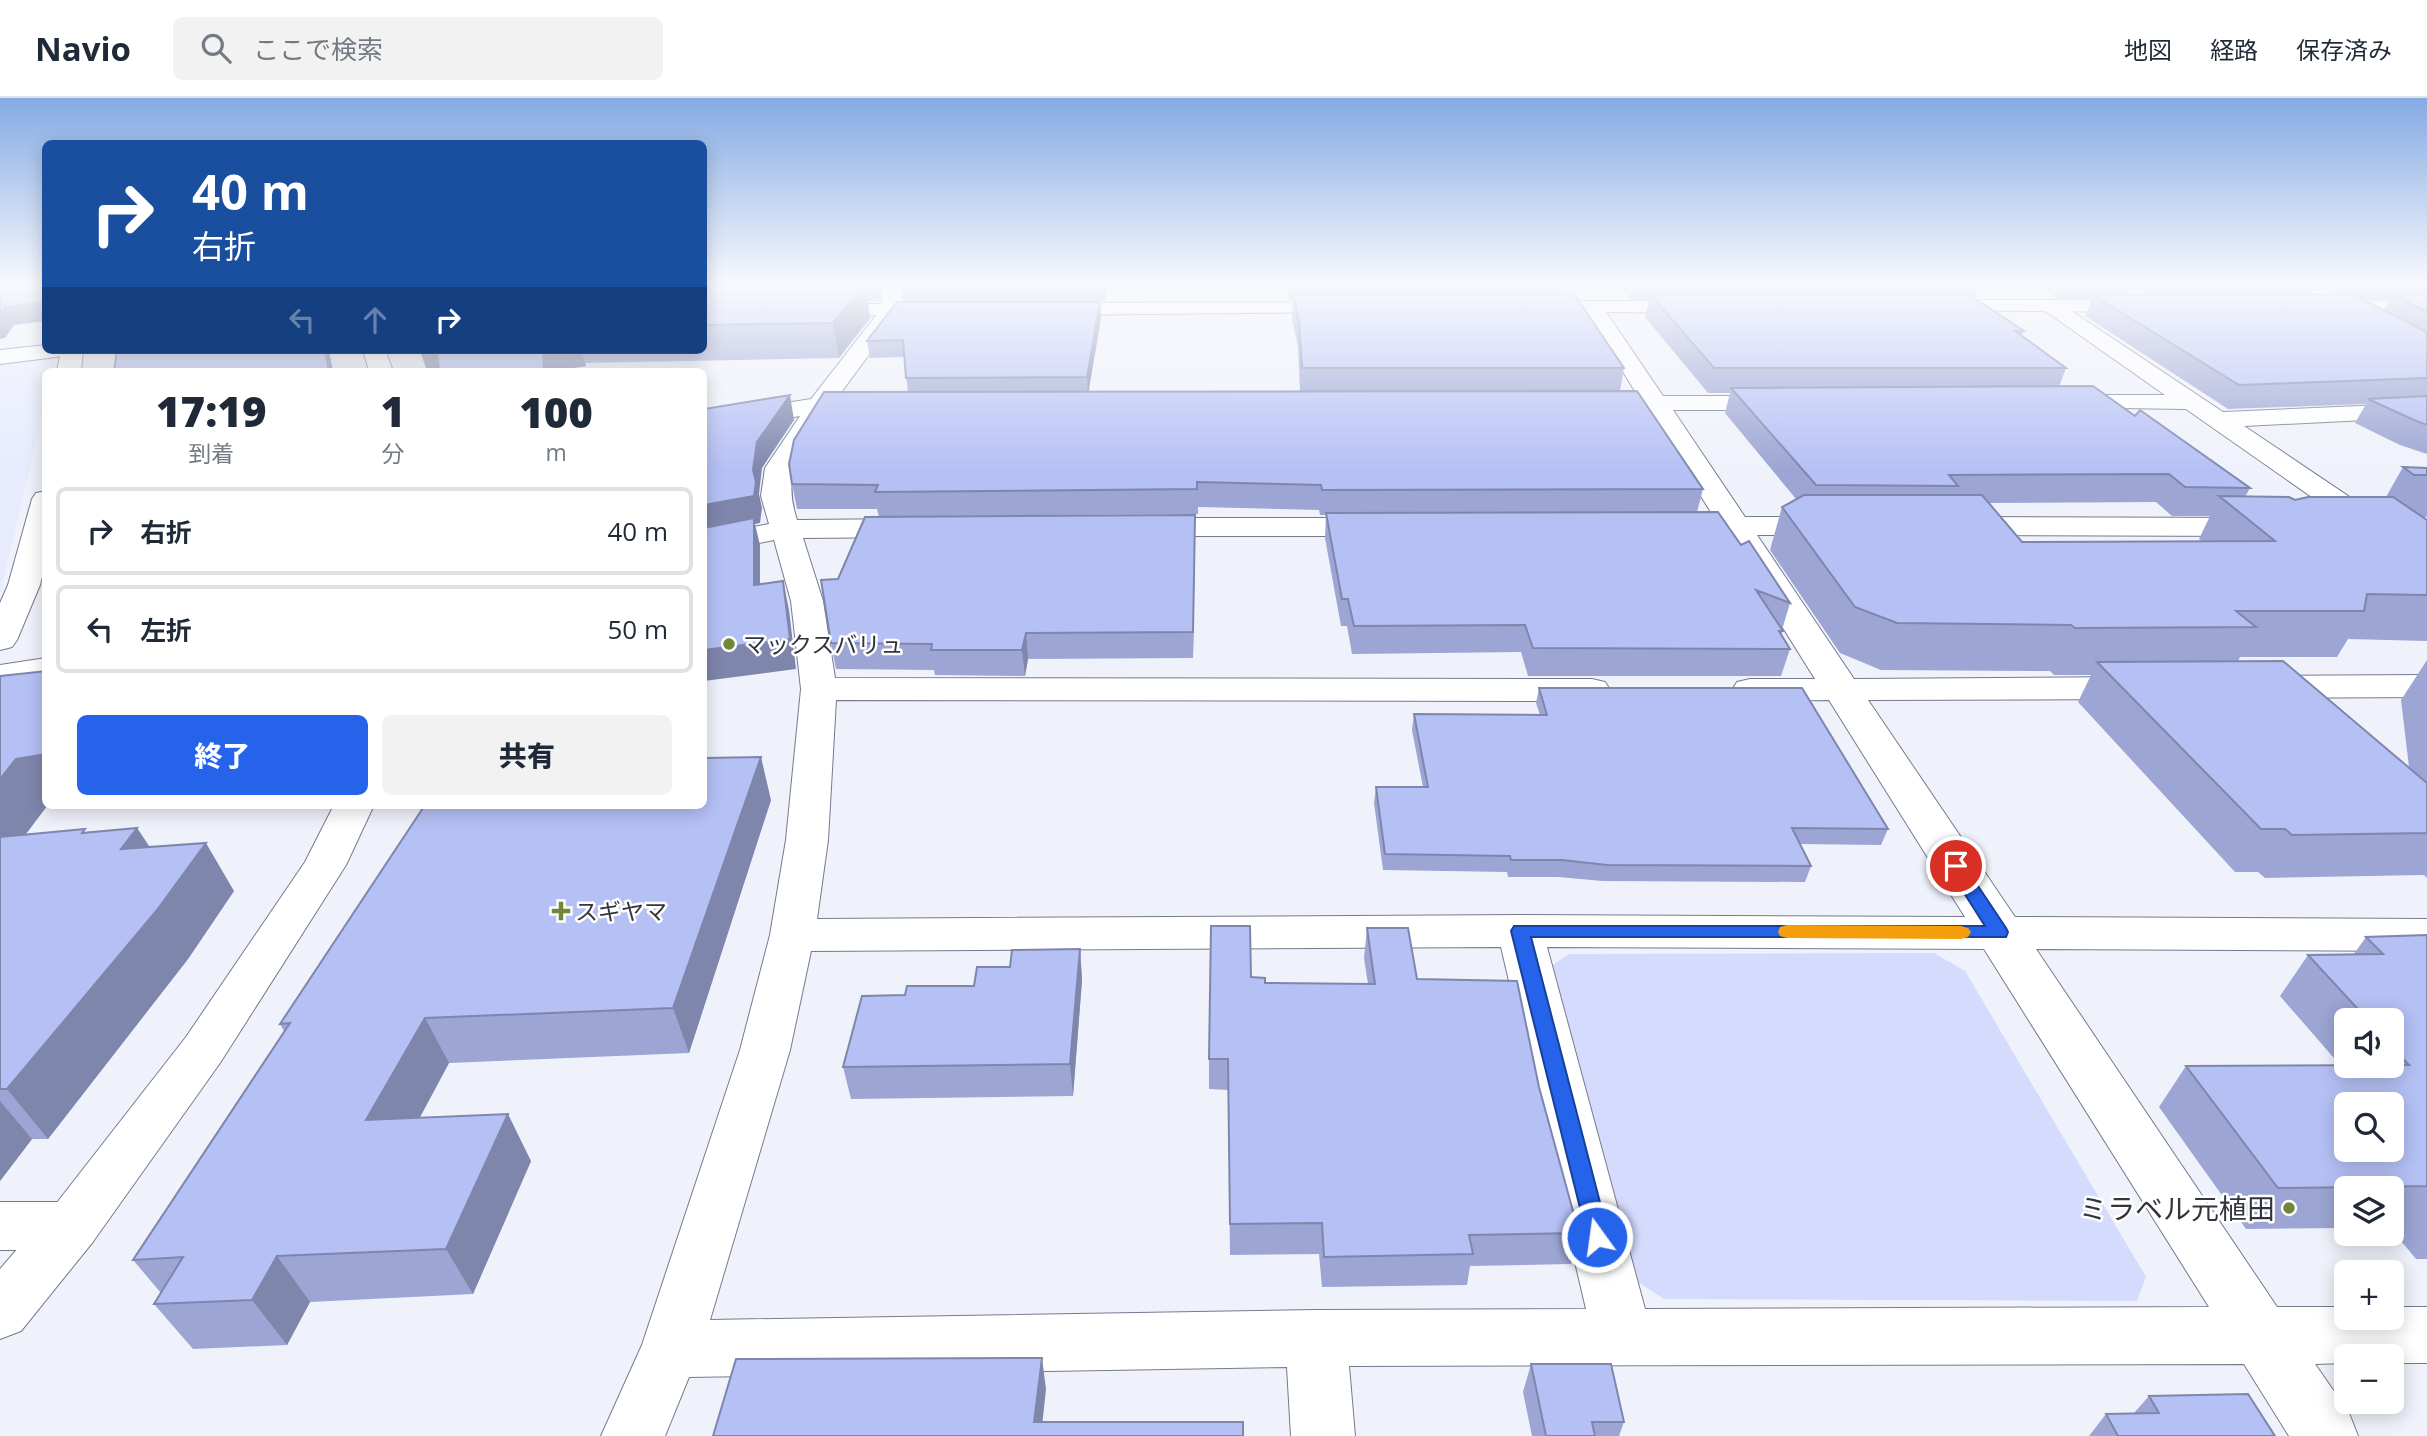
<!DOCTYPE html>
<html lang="ja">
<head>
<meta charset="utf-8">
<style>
  body { margin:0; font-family:"Open Sans","Noto Sans JP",sans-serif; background:#f2f2f3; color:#1f2937; height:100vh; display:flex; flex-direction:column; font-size:26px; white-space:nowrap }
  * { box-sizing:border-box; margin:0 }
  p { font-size:23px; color:#747a83 }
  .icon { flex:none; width:38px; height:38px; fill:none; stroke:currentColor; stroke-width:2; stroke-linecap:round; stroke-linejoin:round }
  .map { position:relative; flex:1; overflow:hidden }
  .drawer { position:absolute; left:42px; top:270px; width:665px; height:441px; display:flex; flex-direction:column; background:#fff; border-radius:10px; box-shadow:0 4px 18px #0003 }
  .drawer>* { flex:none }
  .hud { position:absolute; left:42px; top:42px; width:665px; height:214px; border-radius:10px; box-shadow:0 4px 18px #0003; background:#1a4fa0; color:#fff; overflow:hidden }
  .fabs { position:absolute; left:2334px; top:910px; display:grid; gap:14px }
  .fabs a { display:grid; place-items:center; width:70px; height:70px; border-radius:10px; background:#fff; box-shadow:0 4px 18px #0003; font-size:35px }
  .pin { position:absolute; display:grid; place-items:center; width:60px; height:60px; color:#fff; margin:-30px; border:4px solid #fff; border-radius:50%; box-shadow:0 2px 7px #0007 }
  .me { position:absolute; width:77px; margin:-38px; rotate:346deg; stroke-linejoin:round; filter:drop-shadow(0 0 5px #0008) }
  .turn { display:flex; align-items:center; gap:24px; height:147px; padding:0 35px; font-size:32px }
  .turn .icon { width:91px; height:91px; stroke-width:2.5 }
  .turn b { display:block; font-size:49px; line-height:60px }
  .lanes { display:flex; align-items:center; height:66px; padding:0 35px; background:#0003; justify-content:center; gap:35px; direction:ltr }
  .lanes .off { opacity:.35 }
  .eta { display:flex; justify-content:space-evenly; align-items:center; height:119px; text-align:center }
  .eta b { font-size:42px; font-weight:800; line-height:49px }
  .cta { display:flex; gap:14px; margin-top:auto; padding:14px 35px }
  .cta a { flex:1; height:80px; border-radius:10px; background:#2563eb; color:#fff; font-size:28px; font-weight:800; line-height:80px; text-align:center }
  .cta a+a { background:#f2f2f3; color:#1f2937 }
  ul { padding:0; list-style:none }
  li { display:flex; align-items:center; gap:21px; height:88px; margin:0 14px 10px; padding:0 21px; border:4px solid #e0e1e3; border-radius:10px }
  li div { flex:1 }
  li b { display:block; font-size:26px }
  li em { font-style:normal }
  header { display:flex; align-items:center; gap:42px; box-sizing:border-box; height:98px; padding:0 35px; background:#fff; border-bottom:2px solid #e0e1e3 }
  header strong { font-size:33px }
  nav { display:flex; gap:38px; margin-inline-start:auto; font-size:24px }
  .search { width:490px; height:63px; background:#f2f2f3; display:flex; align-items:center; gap:18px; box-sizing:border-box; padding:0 24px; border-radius:10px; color:#747a83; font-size:26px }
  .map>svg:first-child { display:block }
  .built { fill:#e7ebfd }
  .green { fill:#d4dbfd }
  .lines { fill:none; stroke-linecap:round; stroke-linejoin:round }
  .minor-casing { stroke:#767a8e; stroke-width:2 }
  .tertiary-casing { stroke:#767a8e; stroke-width:2 }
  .minor { fill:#fff; fill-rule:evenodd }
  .tertiary { fill:#fff; fill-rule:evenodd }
  .wall { fill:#9ca5d3; fill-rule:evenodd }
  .shaded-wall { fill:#7f86ac }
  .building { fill:#b5c0f5; stroke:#7f86ac; stroke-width:2; fill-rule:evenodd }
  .route { fill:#2563eb; stroke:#184099; stroke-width:2 }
  .slow { fill:#f59e0b }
  .poi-dot { fill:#718638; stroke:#fff; stroke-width:2.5 }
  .labels { text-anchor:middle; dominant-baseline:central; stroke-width:5; stroke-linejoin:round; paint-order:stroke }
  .poi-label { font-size:23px; fill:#33353d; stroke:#fff; text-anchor:start }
  .near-poi-label { font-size:28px; fill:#33353d; stroke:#fff; text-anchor:end }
</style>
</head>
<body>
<header>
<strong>Navio</strong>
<div class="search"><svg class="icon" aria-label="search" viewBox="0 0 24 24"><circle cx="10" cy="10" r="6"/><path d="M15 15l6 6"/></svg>ここで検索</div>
<nav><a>地図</a><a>経路</a><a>保存済み</a></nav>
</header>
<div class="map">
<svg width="2427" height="1338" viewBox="0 0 2427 1338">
  <rect width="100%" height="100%" fill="#f0f2fb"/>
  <!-- built -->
  <path class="built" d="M44 260 55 262 53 273H46L45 306 0 497V266Z"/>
  <!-- green -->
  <path class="green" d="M1934 855 1965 873 2146 1179 2137 1203 1664 1201 1624 1175 1550 869 1569 856Z"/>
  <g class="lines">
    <defs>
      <path id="minor" d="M883 186H903L902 212 837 300 878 302 881 307 878 312 827 314C802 355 781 372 797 422L913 421 923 424 928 430 923 436 913 439 803 440 823 503 835 580 1592 581 1605 584 1610 592 1605 600 1592 603 836 602 828 742 817 821 1520 817 1965 819 1829 602 1750 603 1737 600 1732 592 1737 584 1750 581H1815L1725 437H1677L1667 434 1662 428 1667 422 1714 419 1647 312 1585 310 1582 305 1585 300 1638 298 1583 209 1586 205H1600L1663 298H1779L1788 300 1791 305 1788 310 1779 312H1673L1745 419H1830L1840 422 1845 428 1840 434 1830 437H1757L1854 581 2138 579 2151 582 2156 590 2151 598 2138 601 1868 602 2015 819 2427 821V853L2036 851 2277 1209H2347V1220H2392V1209H2427V1265H2392V1258H2347V1265L2315 1266 2349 1315 2358 1338H2289L2244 1266 1349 1268 1355 1338H1291L1287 1269 689 1279 665 1338H601L642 1247 740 952 770 837 786 742 801 591 791 503 774 442 704 456V438L769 426 761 398 765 370 800 318 704 334V318L811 301 881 211ZM1501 849 1586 1211 1316 1212 710 1222 790 952 811 853ZM1547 849 1984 851 2209 1209 1645 1211Z
        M2112 186H2135L2161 208 2158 212H2144Z
        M2292 186H2317L2427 245V261L2295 190Z
        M2051 202 2058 204 2223 314 2427 305V319L2244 328 2427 451V474L2416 472 2186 311 2054 309 2051 304 2054 299 2063 297H2165L2044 212 2041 208 2044 204Z
        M61 252H83L81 273H57Z
        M46 393V463L40 487 17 542 12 549 0 552V505L8 487 32 401 36 395Z
        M1957 419 2257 420 2267 423 2272 429 2267 435 2257 438 1957 437 1947 434 1942 428 1947 422Z
        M1142 420H1379L1389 423 1394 429 1389 435 1379 438H1142L1132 435 1127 429 1132 423Z
        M46 560V581L0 589V567Z
        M2427 577V599L2261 600 2248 597 2243 589 2248 581 2261 578Z
        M0 1104H72L92 1111 100 1128 92 1145 72 1152H0Z"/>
      <path id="tertiary" d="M1936 202H2141L2148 204 2151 208 2148 212 2141 214 1929 212 1926 208 1929 204Z
        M2324 202 2427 203V215L2317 212 2314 208 2317 204Z
        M1530 203H1700L1707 205 1710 209 1707 213 1700 215 1523 213 1520 209 1523 205Z
        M1343 204 1350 206 1354 210 1350 214 1050 217 1043 215 1039 211 1043 207 1050 205Z
        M816 206H944L951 208 955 212 951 216 944 218 809 216 805 212 809 208Z
        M46 247V252H67L64 257 56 259 0 266V252Z
        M363 252H385L393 273H369Z
        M334 707H374L346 767 220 965 92 1145 21 1233 0 1241V1171L52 1111 186 939 305 764Z"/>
    </defs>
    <!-- minor casing -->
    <use href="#minor" class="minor-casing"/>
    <!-- tertiary casing -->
    <use href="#tertiary" class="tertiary-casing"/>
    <!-- minor -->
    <use href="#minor" class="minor"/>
    <!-- tertiary -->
    <use href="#tertiary" class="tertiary"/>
  </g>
  <!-- wall -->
  <path class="wall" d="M704 186H882L879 203H868L870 220 839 260 585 265 586 268 553 273H427L420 252H704Z
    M903 186H1108L1105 203H905Z
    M1285 186H1562L1560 196 1624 270 1620 293 1703 391 1697 414 1741 447 1790 505 1782 532 1783 533 1781 537 1790 551 1781 578H1528L1521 554 1352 556 1347 528H1341L1325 440 1326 417H1320L1319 412 1198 409V416L933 418 1195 417 1193 560 1028 561 1025 578 935 577 934 572 836 571 831 545 838 481 879 419 877 411H797L792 386 908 294 904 259 870 260 867 243 1101 220 1088 294H1300L1298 249 1292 220 1293 202H1289Z
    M1618 186H1982L1973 199 2024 233 2022 239 2066 270 2059 289 2135 318 2250 390 2245 399 2295 402 2386 399 2403 369 2427 370V419H2423L2427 422V543L2348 541 2337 559H2240L2238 563 2409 669 2401 602 2427 562V780L2424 777 2265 780 2258 774H2235L2078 604 2091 577H2054L2050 573 1881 572 1840 555 1770 452 1782 409 1796 401 1725 315 1730 295H1708L1645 219 1649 202H1631ZM2156 404 2172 418H2210L2199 441 2202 443 2022 444 1988 405Z
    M2035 186H2132L2128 197H2152L2139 186H2316L2311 196H2342L2322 186H2427V356L2400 347 2355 325 2366 306 2228 311 2085 218 2092 201H2058ZM2360 201H2390L2384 213Z
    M0 578 47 708 26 736 87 734 137 730 150 749 234 793 188 861 48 1041H32L0 1083Z
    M1539 590 1888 731 1881 747 1800 746 1811 768 1805 784 1603 783 1558 779H1508L1507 774 1383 772 1374 705 1376 689H1423L1412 632 1414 616 1540 617 1536 605Z
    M771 702 689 955 449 965 419 1020 531 1063 473 1196 310 1204 287 1247 193 1251 154 1206 161 1195 133 1162 284 933 280 926Z
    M1367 830 1417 881 1539 989 1579 1135 1571 1166 1470 1168 1467 1187 1322 1189 1319 1156 1230 1157 1228 992 1209 991V961L1251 879 1265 885 1368 886 1364 860Z
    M2427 837V1161H2416L2392 1132V1090H2347V1130L2246 1131 2159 1009 2186 968 2340 967 2280 898 2308 857 2354 856 2366 839ZM2347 922H2392V968H2347Z
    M1080 851 1082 882 1073 998 851 1001 843 969 905 897 974 888 1010 869Z
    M1531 1266 1624 1324 1619 1338H1532L1523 1294Z
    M2149 1298 2275 1338H2089L2106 1316 2134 1315Z"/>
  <!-- shaded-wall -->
  <path class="shaded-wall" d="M865 186 870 220 839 260 833 225Z
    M876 186H882L879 203Z
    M1104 186H1108L1105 203Z
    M1976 186H1982L1971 201Z
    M46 204V223L14 227 5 240 0 241V215L5 209Z
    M1100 204 1101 220 1088 297 1087 279Z
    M325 252H329L333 273H329Z
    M420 252H438L445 273H427Z
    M543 252H581L586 268 553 273H544Z
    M790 297 794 322 762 370 759 396 762 410 760 425 755 426 760 447V515L704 435V407L753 372 757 344Z
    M1195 417V441L1193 560V534Z
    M783 483 789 512 796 571 704 583V552Z
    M1026 535 1028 561 1025 578 1022 552Z
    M46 656V707H53L47 708 0 770V681L16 661Z
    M761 659 771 702 689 955 673 910Z
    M137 730 167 777 121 751Z
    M206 745 234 793 188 861 48 1041 7 991Z
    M1080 851 1082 882 1073 998 1070 966Z
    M425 920 449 965 394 1068 366 1022Z
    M0 1003 32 1041 0 1083Z
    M508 1016 531 1063 473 1196 446 1151Z
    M277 1158 310 1204 287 1247 252 1202Z
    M1042 1260 1046 1291 1041 1338 1034 1324Z"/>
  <!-- building -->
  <path class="building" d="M0 186H46V204L5 209 0 215Z
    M865 186 833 225 704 227V187Z
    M1293 196H1574L1624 270H1302L1299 224Z
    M1650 196H1968L2024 233H2015L2066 270H1714Z
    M2352 196 2427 234V280L2239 287 2093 197Z
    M2393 196H2427V214Z
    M897 204H1100L1087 279 906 280 903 242 867 243Z
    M117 252H325L329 273H114Z
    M437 252H543L544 273H439Z
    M2093 288 2135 318 2140 312 2250 390 2185 389 2169 376 1949 377 1958 388 1816 387 1731 290Z
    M1637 293 1703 391 1322 392 1321 387 1197 384V391L875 394 878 387 792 386 789 366 794 342 824 294Z
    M790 297 757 344 753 372 756 384 754 398 704 407V311Z
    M2427 298V327L2414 322 2368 301Z
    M2403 369 2427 370V377H2414Z
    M1804 397H1982L2022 444 2275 443 2219 398 2289 399 2295 402 2308 399H2393L2427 422V497L2367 496 2364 513H2236L2256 529 2075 530 2071 527 1897 525 1855 509 1782 409Z
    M1718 414 1741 447 1749 443 1790 505 1756 492 1783 533H1779L1790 551 1533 550 1525 527 1354 528 1348 501H1342L1326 415Z
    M1195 417 1193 534 1026 535 1022 552H931L932 546 831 545 821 482 838 481 865 419Z
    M754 420V487L783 483 790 541 704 552V430Z
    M2283 563 2427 685V735L2292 737 2285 731H2261L2097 564Z
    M46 573V656L16 661 0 681V578Z
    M1539 590H1802L1888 731 1792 730 1811 768 1607 767 1562 762H1511L1510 758 1385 756 1376 689H1428L1414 616 1547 617Z
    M761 659 673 910 425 920 366 1022 508 1016 446 1151 277 1158 252 1202 154 1206 183 1159 133 1162 290 925 280 926 425 707H704V660Z
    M137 730 121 751 206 745 157 812 7 991H0V739L85 731 82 735Z
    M1211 828H1250L1251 879 1265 880V885L1375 886 1367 830H1408L1417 881 1517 883 1539 989 1579 1135 1469 1137 1473 1156 1324 1159 1322 1125 1230 1126 1228 961H1209Z
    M2427 837V1088L2278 1090 2186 968 2409 967 2392 949V922H2368L2308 857 2383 856 2366 839ZM2347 1006H2392V1052H2347Z
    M1080 851 1070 966 843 969 862 898 905 897 907 888H974L977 869H1010L1012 852Z
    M1042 1260 1034 1324H1243V1338H713L736 1261Z
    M1531 1266H1611L1624 1324H1592L1595 1338H1546Z
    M2248 1296 2275 1338H2118L2106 1316 2159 1315 2149 1298Z"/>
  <!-- sky -->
  <linearGradient id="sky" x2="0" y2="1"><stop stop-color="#85aae3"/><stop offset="0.5" stop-color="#f8f9fd"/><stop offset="1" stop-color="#f8f9fd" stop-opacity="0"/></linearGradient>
  <rect width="2427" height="373" fill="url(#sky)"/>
  <!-- route -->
  <path class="route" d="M1956 762 1962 764 2006 830 2008 834 2006 839H1531L1609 1139 1605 1146 1597 1149 1589 1146 1511 833 1514 828H1985L1947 768Z"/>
  <!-- slow -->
  <path class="slow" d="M1787 827 1961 828 1968 830 1971 834 1968 839 1961 841 1787 840 1780 838 1778 834 1780 829Z"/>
  <!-- markers -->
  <g class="poi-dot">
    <circle cx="729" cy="546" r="7"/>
    <path d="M557.5 802.5h7v7h7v7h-7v7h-7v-7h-7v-7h7z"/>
    <circle cx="2289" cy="1110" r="7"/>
  </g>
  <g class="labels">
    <!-- poi labels -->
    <g class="poi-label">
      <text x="743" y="546">マックスバリュ</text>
      <text x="575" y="813">スギヤマ</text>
    </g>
    <!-- near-poi labels -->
    <g class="near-poi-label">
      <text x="2275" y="1110">ミラベル元植田</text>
    </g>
  </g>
</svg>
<div class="fabs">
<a><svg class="icon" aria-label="sound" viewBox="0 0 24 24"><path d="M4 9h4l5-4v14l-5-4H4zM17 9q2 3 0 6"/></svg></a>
<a><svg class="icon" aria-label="search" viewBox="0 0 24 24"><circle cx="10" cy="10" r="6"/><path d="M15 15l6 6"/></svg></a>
<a><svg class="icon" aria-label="layers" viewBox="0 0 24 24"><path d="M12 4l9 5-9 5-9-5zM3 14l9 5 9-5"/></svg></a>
<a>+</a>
<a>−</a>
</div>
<div class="pin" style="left:1956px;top:768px;background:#d93025"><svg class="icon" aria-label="arrive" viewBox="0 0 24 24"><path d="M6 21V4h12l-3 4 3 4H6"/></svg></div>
<svg class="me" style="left:1597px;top:1139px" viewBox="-20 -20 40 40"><circle r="17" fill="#2563eb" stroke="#fff" stroke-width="3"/><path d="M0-11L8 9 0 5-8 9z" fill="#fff"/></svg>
<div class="hud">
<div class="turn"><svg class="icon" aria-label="right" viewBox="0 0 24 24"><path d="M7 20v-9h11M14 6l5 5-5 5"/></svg><div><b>40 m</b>右折</div></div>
<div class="lanes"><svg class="icon off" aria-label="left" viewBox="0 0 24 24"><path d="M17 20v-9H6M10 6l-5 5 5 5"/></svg><svg class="icon off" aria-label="ahead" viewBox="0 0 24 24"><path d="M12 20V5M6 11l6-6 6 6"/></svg><svg class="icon" aria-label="right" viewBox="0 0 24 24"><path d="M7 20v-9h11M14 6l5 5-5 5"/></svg></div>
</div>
<section class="drawer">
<div class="eta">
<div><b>17:19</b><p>到着</p></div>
<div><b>1</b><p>分</p></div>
<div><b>100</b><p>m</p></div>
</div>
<ul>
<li><svg class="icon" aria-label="right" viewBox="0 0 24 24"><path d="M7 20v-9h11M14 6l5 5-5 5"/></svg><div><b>右折</b></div><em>40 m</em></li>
<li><svg class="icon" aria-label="left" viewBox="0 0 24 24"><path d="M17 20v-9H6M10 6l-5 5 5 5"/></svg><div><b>左折</b></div><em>50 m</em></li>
</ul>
<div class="cta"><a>終了</a><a>共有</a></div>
</section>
</div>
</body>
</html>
